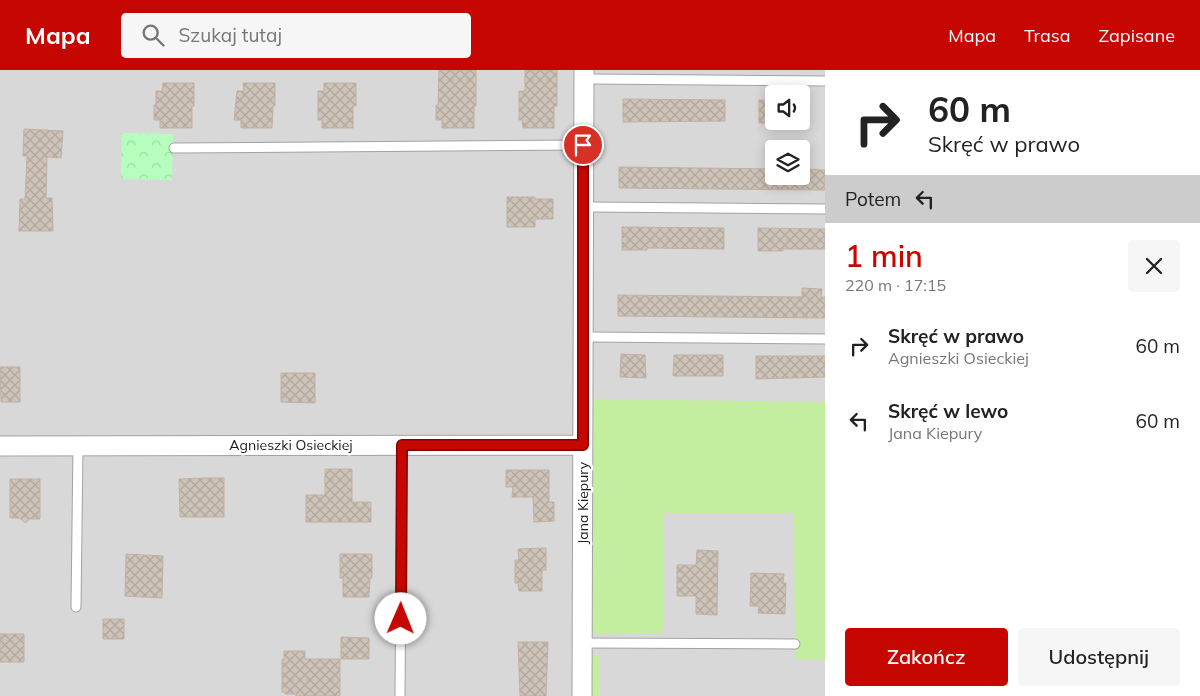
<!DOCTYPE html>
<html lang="pl">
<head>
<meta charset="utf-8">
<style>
  body { margin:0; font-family:Mulish,sans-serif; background:#f6f6f6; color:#222; height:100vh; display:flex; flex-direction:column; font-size:19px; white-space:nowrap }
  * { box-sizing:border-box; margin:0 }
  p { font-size:16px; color:#767676 }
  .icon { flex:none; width:28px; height:28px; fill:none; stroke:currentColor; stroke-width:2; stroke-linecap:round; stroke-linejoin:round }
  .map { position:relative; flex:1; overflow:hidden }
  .sheet { display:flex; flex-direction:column; background:#fff; width:375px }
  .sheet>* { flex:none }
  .top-card { background:#fff; color:#222; overflow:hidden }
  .fabs { position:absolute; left:765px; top:15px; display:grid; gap:10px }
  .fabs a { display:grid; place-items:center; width:45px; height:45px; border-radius:5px; background:#fff; box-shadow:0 2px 12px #0003; font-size:25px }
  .pin { position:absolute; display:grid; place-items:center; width:42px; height:42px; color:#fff; margin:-21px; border:2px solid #fff; border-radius:50%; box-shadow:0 1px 5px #0007 }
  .me { position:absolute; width:55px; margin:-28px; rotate:1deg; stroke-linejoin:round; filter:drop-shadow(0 0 4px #0008) }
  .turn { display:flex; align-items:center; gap:18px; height:105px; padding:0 20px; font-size:22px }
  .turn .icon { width:65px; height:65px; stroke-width:2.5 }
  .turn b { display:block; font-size:35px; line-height:42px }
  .then { display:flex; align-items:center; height:48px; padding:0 20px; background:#0003; gap:10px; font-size:19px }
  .round { display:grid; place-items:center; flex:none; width:52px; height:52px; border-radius:5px; background:#f6f6f6 }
  .summary { display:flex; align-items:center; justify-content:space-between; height:85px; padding:0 20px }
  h1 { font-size:30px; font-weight:600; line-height:38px; color:#c60600 }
  .cta { display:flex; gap:10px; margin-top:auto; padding:10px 20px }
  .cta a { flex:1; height:58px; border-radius:5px; background:#c60600; color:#fff; font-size:20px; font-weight:600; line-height:58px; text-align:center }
  .cta a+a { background:#f6f6f6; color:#222 }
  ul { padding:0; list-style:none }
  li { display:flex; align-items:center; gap:15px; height:75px; padding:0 20px }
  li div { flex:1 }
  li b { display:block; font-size:19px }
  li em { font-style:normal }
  header { display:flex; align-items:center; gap:30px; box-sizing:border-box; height:70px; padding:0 25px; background:#c60600; color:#fff }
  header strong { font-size:24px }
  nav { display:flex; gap:28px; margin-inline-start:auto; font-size:18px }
  .search { width:350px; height:45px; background:#f6f6f6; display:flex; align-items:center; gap:12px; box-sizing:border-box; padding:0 18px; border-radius:5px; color:#767676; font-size:19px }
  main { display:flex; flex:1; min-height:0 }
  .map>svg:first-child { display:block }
  .residential { fill:#d9d8d8; fill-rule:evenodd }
  .grass { fill:#c4ee9f }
  .park { fill:url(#park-crowns) }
  .building { fill:url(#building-cross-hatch); stroke:#c1b0a1 }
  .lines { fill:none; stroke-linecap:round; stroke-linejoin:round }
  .lane-casing { stroke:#a2a2a2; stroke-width:11 }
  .street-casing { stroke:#a2a2a2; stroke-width:21 }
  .lane { stroke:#fff; stroke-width:9 }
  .street { stroke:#fff; stroke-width:19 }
  .route-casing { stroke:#810400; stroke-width:12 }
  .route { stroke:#c60600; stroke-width:9 }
  .labels { text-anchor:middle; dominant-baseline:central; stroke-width:5; stroke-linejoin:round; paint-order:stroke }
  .street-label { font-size:14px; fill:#1b1b1b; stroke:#fff }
</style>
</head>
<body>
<header>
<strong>Mapa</strong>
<div class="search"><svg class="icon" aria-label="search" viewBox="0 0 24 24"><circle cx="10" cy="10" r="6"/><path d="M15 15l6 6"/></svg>Szukaj tutaj</div>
<nav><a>Mapa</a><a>Trasa</a><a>Zapisane</a></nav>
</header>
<main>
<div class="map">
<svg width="825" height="626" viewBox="0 0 825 626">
  <defs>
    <pattern id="park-crowns" width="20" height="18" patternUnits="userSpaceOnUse" patternTransform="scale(1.25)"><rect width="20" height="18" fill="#b6febe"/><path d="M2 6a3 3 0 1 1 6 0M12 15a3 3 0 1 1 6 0" fill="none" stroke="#9cd9a3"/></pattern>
    <pattern id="building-cross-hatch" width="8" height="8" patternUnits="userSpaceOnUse" patternTransform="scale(1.25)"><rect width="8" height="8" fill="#cec3b8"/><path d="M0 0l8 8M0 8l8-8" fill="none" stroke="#b0a79e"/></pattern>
  </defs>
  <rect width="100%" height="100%" fill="#eeeadf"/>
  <!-- residential -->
  <path class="residential" d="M0 0H825V626H0ZM774 24H801V51H774ZM774 79H801V106H774Z"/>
  <!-- grass -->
  <path class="grass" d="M592 329 825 332V590L795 589 794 443H664V563L597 564 590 561Z
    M591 586H600L599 626H591Z"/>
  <!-- park -->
  <path class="park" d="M122 63 173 64 172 110 121 109Z"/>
  <!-- building -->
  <path class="building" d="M439 0H476V36H474V58H442V50H436V35H438Z
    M525 0H557V36H554V58H523L522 50H519V21H525Z
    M163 13H194V36H192V58H160V50H154V35H156V21H162Z
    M243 13H275V36H273L272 58H241V50H234L237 21H244Z
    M324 13H356V36H353V58H322V50H318V21H324Z
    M623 29 725 30V51L623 52Z
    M759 30 774 31V53H759Z
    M24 59 63 61 61 88 47 87 46 128H52L53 161H19L20 129H25L27 86H23Z
    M619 97 774 99V106H801V99L825 100V120L619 118Z
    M507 127H535V129H553V149H535V157H507Z
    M622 157 724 158V179L647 178V180H622Z
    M758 158 825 159V179H783V181H758Z
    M802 218 822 219 821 227H825V248L618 246V225L802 227Z
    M621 284 645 285 646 308 620 307Z
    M674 285H723V306H673Z
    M756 286H825V307L756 309Z
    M0 297H20V332H1Z
    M281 303H315V333L281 332Z
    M325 399H352V432H371V452H306V425H325Z
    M506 400H549V432H554V451L534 452 533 427H512L513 417H506Z
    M205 408H224V447H180L179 409Z
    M10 409H40V449H30L25 453 20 448H10Z
    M546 478V500H542V521H519L518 513H515V490H519L518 479Z
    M697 480 718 481 717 545 696 544V526H677V495H696Z
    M126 484 163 486 162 528 125 526Z
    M340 484H372V508H370L369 527H343V508H340Z
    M751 503 784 504 783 513H786L785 544 758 543 759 536H750Z
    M103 549H124V569H103Z
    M0 564H24V592H0Z
    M341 567 369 568V589H341Z
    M518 572H548L546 626H520Z
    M284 581H305V589H340V626H296V624H285V622H282V589H284Z"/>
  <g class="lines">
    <defs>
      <path id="lane" d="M593 9 825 11
        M174 78 583 75
        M593 137 825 139
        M591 267 825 269
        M76 537 78 376
        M582 573 795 574
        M400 626 402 375"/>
      <path id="street" d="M0 376 583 375
        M582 626 584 0"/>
    </defs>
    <!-- lane casing -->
    <use href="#lane" class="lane-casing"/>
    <!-- street casing -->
    <use href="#street" class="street-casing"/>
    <!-- lane -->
    <use href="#lane" class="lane"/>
    <!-- street -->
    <use href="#street" class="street"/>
  </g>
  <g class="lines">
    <defs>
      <path id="route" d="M401 549 402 375H583V75"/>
    </defs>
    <!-- route casing -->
    <use href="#route" class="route-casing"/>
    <!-- route -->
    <use href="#route" class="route"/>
  </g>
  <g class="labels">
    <!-- street labels -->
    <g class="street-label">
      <text x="291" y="375">Agnieszki Osieckiej</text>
      <text transform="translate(583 433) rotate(-90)">Jana Kiepury</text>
    </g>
  </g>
</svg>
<div class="fabs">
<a><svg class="icon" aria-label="sound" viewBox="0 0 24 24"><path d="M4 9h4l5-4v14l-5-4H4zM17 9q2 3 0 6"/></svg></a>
<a><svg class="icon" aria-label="layers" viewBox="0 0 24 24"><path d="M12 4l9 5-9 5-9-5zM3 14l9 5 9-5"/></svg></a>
</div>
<div class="pin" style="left:583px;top:75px;background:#d93025"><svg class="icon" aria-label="arrive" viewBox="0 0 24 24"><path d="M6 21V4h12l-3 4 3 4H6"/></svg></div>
<svg class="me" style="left:401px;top:549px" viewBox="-20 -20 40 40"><circle r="19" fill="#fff"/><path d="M0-13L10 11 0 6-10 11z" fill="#c60600"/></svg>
</div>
<section class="sheet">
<div class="top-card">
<div class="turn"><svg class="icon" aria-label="right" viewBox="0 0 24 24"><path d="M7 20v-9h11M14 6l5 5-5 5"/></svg><div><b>60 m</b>Skręć w prawo</div></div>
<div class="then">Potem<svg class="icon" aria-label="left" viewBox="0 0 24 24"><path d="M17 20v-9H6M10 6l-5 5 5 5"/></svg></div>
</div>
<div class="summary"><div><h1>1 min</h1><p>220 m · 17:15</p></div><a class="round"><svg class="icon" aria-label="close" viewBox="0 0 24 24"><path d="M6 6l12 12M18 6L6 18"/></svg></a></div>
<ul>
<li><svg class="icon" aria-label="right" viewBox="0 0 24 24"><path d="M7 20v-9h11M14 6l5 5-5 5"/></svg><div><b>Skręć w prawo</b><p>Agnieszki Osieckiej</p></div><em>60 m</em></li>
<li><svg class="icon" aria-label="left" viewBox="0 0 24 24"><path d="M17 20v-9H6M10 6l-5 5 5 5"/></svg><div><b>Skręć w lewo</b><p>Jana Kiepury</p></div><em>60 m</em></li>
</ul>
<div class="cta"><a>Zakończ</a><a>Udostępnij</a></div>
</section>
</main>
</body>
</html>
